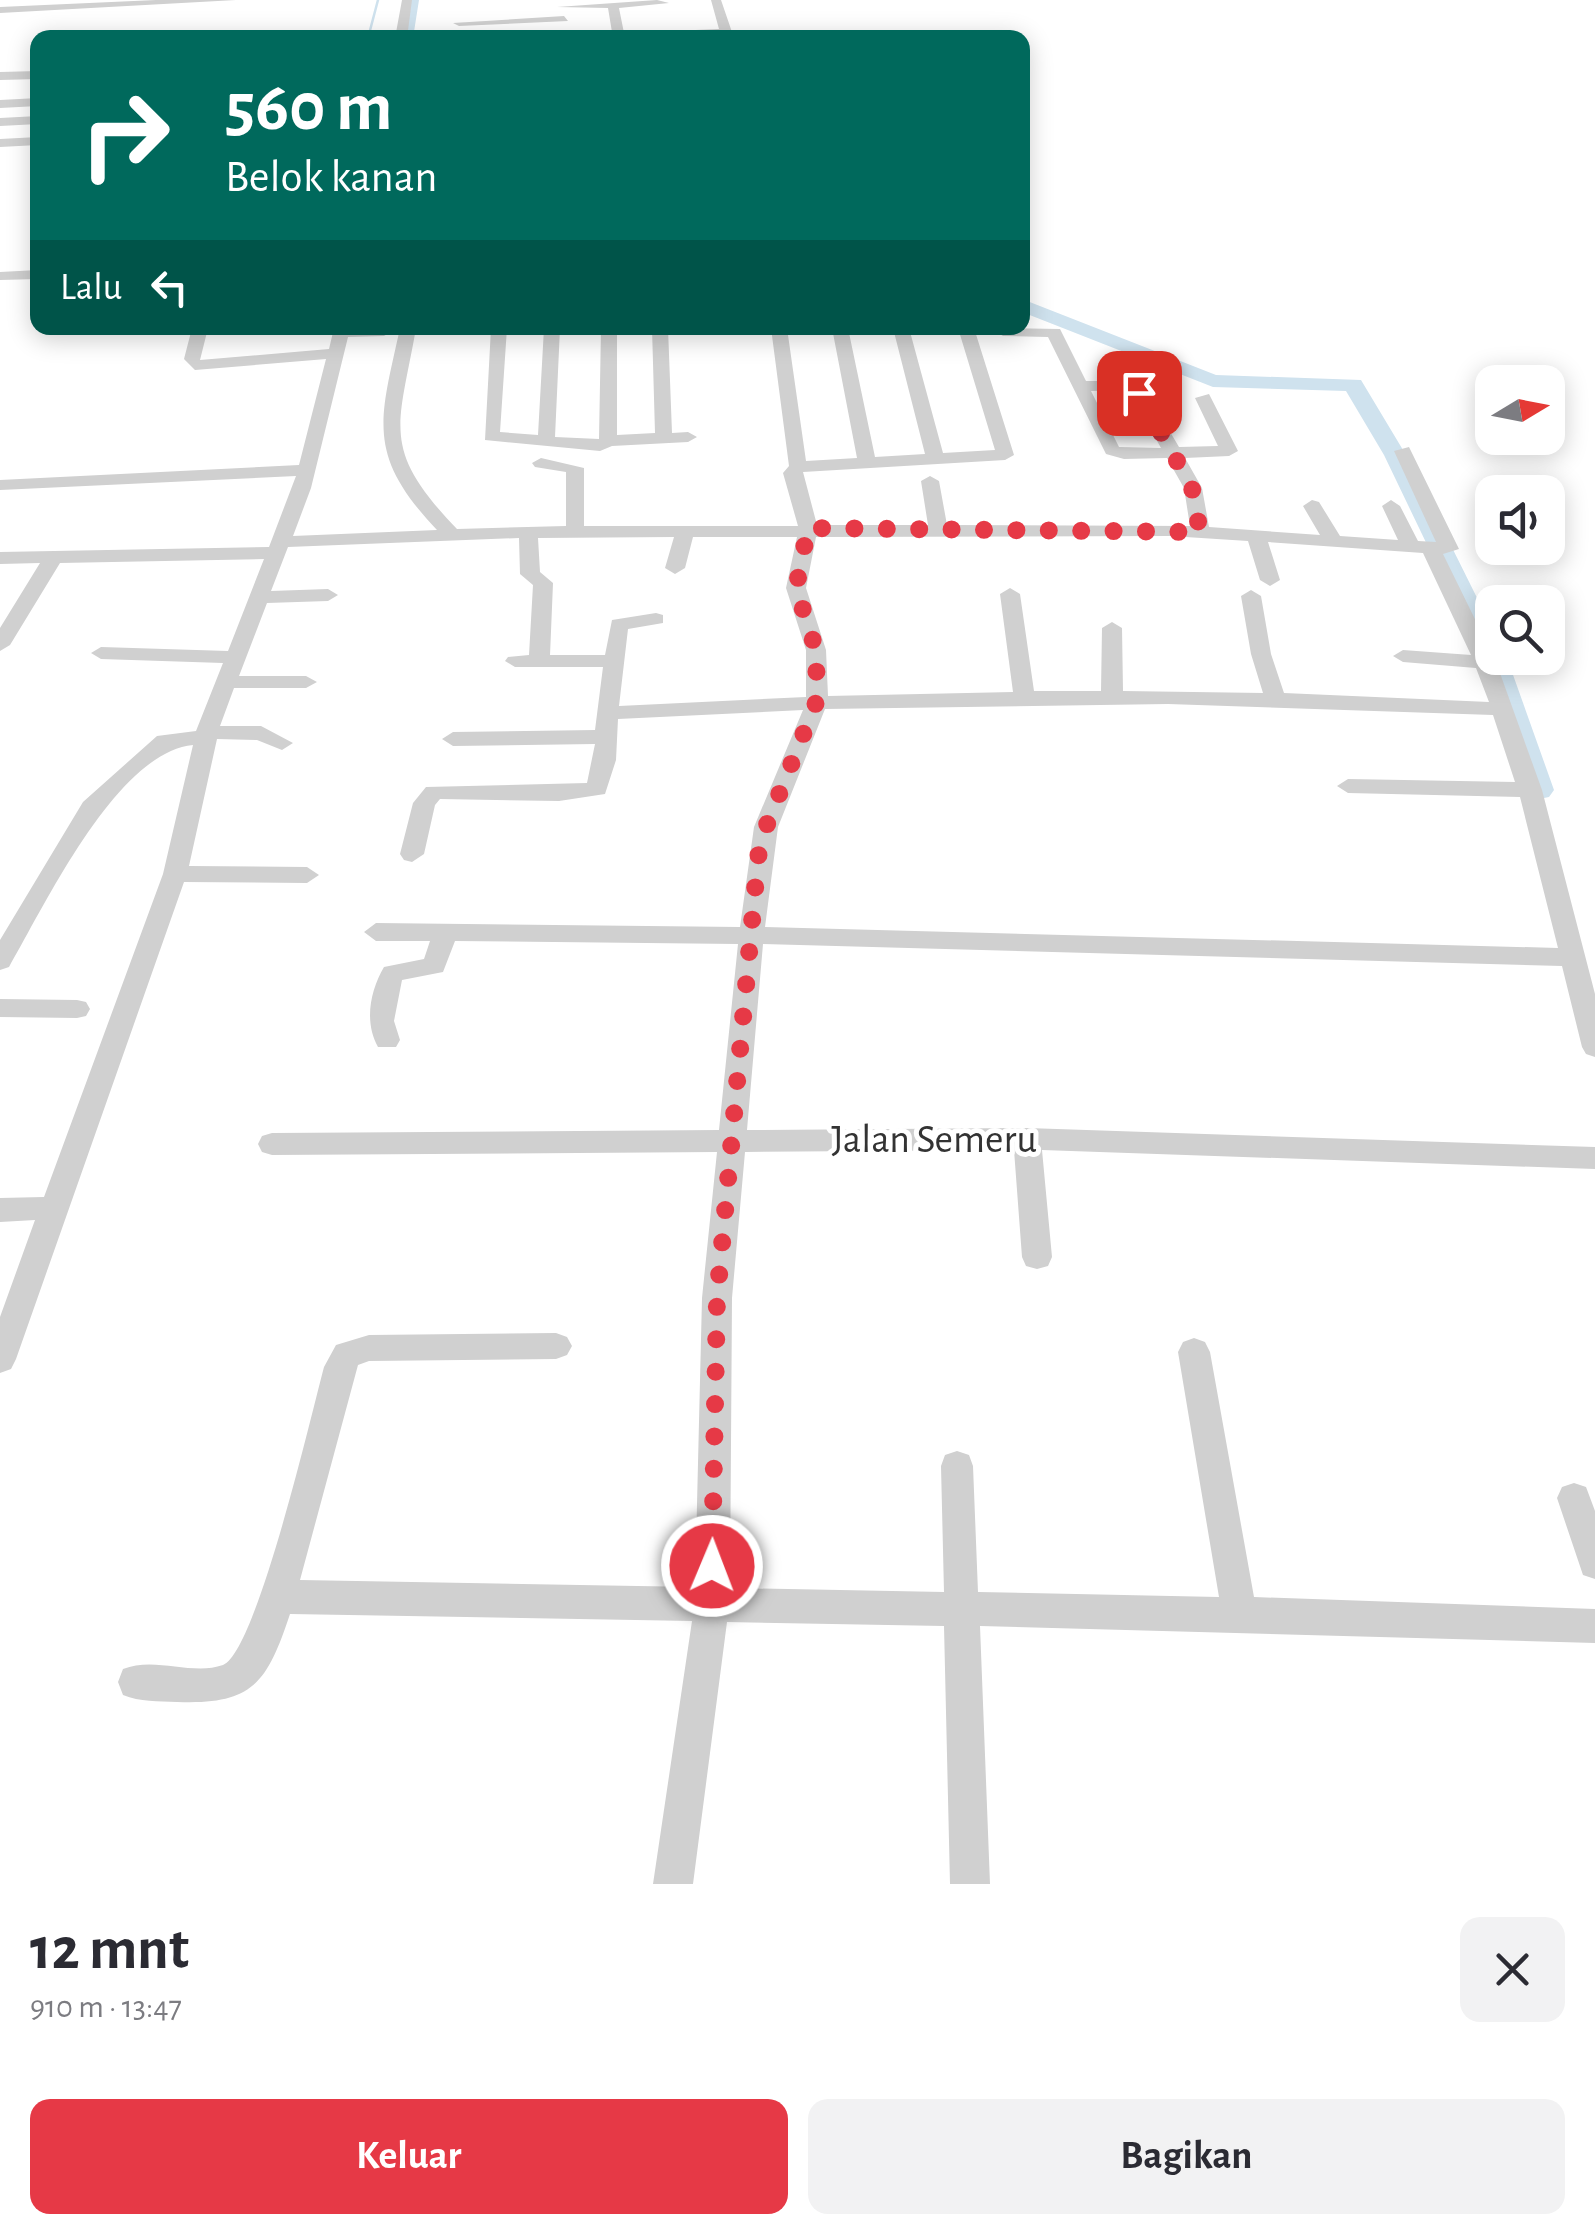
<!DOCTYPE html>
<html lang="id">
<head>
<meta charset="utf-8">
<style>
  body { margin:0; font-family:"Alegreya Sans",sans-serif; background:#f2f2f3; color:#2b2b33; height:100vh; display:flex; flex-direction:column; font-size:38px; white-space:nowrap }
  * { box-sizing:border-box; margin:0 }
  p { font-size:32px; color:#7c7c81 }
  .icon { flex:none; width:55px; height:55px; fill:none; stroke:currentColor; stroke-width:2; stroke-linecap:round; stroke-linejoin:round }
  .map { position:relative; height:1884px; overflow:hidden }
  .sheet { display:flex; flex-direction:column; background:#fff; flex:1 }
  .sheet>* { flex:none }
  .guide { position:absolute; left:30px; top:30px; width:1000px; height:305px; border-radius:20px; box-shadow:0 5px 25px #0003; background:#00695c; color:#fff; overflow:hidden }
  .needle { width:65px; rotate:80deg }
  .controls { position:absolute; left:1475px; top:365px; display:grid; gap:20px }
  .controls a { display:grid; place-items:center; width:90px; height:90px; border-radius:20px; background:#fff; box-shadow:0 5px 25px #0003; font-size:50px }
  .pin { position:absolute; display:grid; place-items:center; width:85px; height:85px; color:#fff; margin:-42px; border-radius:20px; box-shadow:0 5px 15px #0006 }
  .me { position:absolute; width:110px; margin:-55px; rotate:1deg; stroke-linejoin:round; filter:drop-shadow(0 0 8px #0008) }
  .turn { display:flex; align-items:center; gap:35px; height:210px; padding:0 30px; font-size:45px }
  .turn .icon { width:130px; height:130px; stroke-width:2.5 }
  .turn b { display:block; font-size:70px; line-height:85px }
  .then { display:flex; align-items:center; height:95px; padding:0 30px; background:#0003; gap:20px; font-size:38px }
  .round { display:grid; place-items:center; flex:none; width:105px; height:105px; border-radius:20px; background:#f2f2f3 }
  .headline { display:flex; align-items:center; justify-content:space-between; height:170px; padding:0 30px }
  h1 { font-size:60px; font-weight:600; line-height:75px }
  .cta { display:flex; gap:20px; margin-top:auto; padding:20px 30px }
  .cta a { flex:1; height:115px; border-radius:20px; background:#e63946; color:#fff; font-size:40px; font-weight:600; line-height:115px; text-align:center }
  .cta a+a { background:#f2f2f3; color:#2b2b33 }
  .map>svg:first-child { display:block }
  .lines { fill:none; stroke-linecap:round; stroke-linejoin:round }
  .stream { stroke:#cfe2ee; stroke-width:2.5 }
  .river { fill:#cfe2ee; fill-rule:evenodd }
  .minor { fill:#d0d0d0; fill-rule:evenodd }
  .route { stroke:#e63946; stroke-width:18; stroke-dasharray:0 32.4 }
  .labels { text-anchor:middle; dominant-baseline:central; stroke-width:10; stroke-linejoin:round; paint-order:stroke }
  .street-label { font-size:40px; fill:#333; stroke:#fff }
</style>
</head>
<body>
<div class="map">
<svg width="1595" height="1884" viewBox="0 0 1595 1884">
  <rect width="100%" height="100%" fill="#fff"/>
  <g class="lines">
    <!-- stream -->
    <path class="stream" d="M368 38 378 0"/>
    <!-- river -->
    <path class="river" d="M405 0H419L413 38H399Z
      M1022 299 1216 375 1361 380 1406 455 1492 628V658H1507L1554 790 1549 797 1539 799 1524 790 1481 657 1384 455 1346 391 1213 387 1022 312Z"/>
    <!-- minor -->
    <path class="minor" d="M156 0H236L0 13V7Z
      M402 0H412L407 38H395Z
      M657 0 669 3 619 8 625 38H613L608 8 557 7Z
      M711 0H721L734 38 668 36 672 31 719 29Z
      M564 16 568 21 459 26 453 23Z
      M38 71V79L0 80V72Z
      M38 98V106L0 108V100Z
      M38 116V124L0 126V118Z
      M38 137V145L0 147V139Z
      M38 270V279L0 280V272Z
      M192 328H208L200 360 329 349 334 328H389L392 331 384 336 348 337 311 488 293 536 437 530C365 454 380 420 400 328H416C399 427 379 448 457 529L566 526V472L535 467 532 463 541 458 584 468V526H798L783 473 789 466 771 328H787L806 461 857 458 832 328H848L875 457 925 454 893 328H909L943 453 995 450 958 328H974L1014 455 1005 460 803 472 817 525H928L921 481 930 476 939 481 947 525 1190 526 1184 488 1167 458 1124 459 1106 454 1048 337 1003 336 995 331 998 328 1060 329 1086 381H1136L1147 393 1179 447 1218 446 1195 398 1209 394 1238 451 1229 456 1185 458 1202 488 1209 527 1320 535 1303 506 1312 500 1319 502 1340 536 1398 540 1382 506 1391 500 1400 506 1418 541 1436 542 1394 451 1409 447 1459 549 1443 554 1496 662 1542 790 1595 994V1057L1586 1054 1582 1047 1562 966 763 944 747 1130 1027 1128 1595 1147V1169L1042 1150 1052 1257 1048 1266 1037 1269 1026 1266 1022 1257 1014 1150 745 1152 732 1298 730 1588 944 1592 941 1466 945 1455 957 1451 969 1455 973 1466 978 1592 1219 1597 1178 1352 1183 1342 1194 1338 1205 1342 1210 1352 1254 1597 1595 1609V1643L980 1626 990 1884H950L944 1626 727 1622 693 1884H653L692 1621 290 1614C267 1683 253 1705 177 1702 158 1701 140 1702 123 1695L118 1682 123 1669C155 1656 192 1676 223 1665 256 1653 312 1412 324 1367L336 1345 369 1335 556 1333 567 1337 572 1346 567 1355 556 1359 369 1361 358 1365 300 1580 695 1587 702 1298 717 1152 272 1155 262 1152 258 1144 262 1136 272 1133 719 1130 738 944 455 941 443 972 402 980 394 1021 400 1040 396 1047H378C364 1022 370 991 384 967L424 959 430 941H376L364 932 376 923 740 927 754 827 803 710 618 719 616 760 605 794 559 801 440 799 435 805 424 854 412 862 404 860 400 854 413 803 426 787 587 783 595 744 453 746 442 739 453 732 595 730 603 667H515L505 661 508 657 529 655 533 585 520 574 519 538 288 547 271 591 328 589 338 595 328 601 267 603 239 676H306L317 682 306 688H234L220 726H261L293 743 282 750 257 740 217 739 189 866 307 867 319 875 307 883 184 882 16 1359 11 1369 0 1373V1317L35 1220 0 1222V1198L44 1197 163 874 193 745C117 752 45 905 9 967L0 970V940L83 802 157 736 196 731 223 663 101 659 91 653 101 647 228 651 264 559 60 563 10 645 0 651V628L40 563 0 564V552L269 547 296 476 0 490V480L299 465 326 359 195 370 184 359ZM1126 390 1132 396 1161 448 1119 447 1091 391ZM1170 536 1248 541 1260 580 1270 586 1280 580 1268 542 1423 553 1471 655 1403 650 1393 656 1403 662 1476 668 1489 702 1284 693 1271 654 1261 596 1251 590 1241 596 1251 654 1263 693 1123 691 1122 628 1112 622 1102 628 1101 691H1034L1020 594 1010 588 1000 594 1013 692 828 696 826 650 806 588 816 537ZM674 537 665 568 675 574 685 568 693 537H797L786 588 806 650V697L619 706 628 629 663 623V615L656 613 612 620 605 655H550L553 583 540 572 538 538ZM1168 704 1493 715 1515 782 1348 779 1337 786 1348 793 1520 797 1558 948 765 927 778 827 825 709Z
      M491 328H507L500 432 538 435 544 328H560L555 437 599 439 601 328H617V435L655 433 652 328H668L672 433 688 432 697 437 688 442 612 446 600 451 485 440Z
      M0 999 77 1000 86 1002 90 1009 86 1016 77 1018 0 1017Z
      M1574 1483 1586 1487 1595 1511V1579L1583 1575 1557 1498 1562 1487Z"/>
  </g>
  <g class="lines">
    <!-- route -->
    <path class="route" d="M712 1566 717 1298 758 857 766 827 817 700 816 650 796 588 808 528 1200 532 1192 488 1139 393"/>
  </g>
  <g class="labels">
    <!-- street labels -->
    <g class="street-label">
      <text x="934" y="1140">Jalan Semeru</text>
    </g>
  </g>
</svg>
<div class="controls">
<a><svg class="needle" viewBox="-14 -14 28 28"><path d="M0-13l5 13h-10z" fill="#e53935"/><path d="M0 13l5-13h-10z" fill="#7c7c81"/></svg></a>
<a><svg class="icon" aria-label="sound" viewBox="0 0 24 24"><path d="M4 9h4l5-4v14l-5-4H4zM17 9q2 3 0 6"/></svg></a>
<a><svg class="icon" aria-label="search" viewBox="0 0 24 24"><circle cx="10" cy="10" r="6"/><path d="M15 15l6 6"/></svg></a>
</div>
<div class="pin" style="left:1139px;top:393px;background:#d93025"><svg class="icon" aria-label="arrive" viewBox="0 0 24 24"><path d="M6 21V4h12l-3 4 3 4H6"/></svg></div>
<svg class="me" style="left:712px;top:1566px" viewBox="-20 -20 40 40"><circle r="17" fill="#e63946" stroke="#fff" stroke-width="3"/><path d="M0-11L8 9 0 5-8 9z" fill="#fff"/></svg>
<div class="guide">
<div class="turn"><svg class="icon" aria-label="right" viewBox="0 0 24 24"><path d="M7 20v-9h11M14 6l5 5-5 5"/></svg><div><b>560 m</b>Belok kanan</div></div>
<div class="then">Lalu<svg class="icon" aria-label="left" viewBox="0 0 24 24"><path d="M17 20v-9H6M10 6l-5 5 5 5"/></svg></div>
</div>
</div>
<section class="sheet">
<div class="headline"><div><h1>12 mnt</h1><p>910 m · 13:47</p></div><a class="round"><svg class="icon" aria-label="close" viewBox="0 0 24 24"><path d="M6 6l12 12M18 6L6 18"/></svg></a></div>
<div class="cta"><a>Keluar</a><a>Bagikan</a></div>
</section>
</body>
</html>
